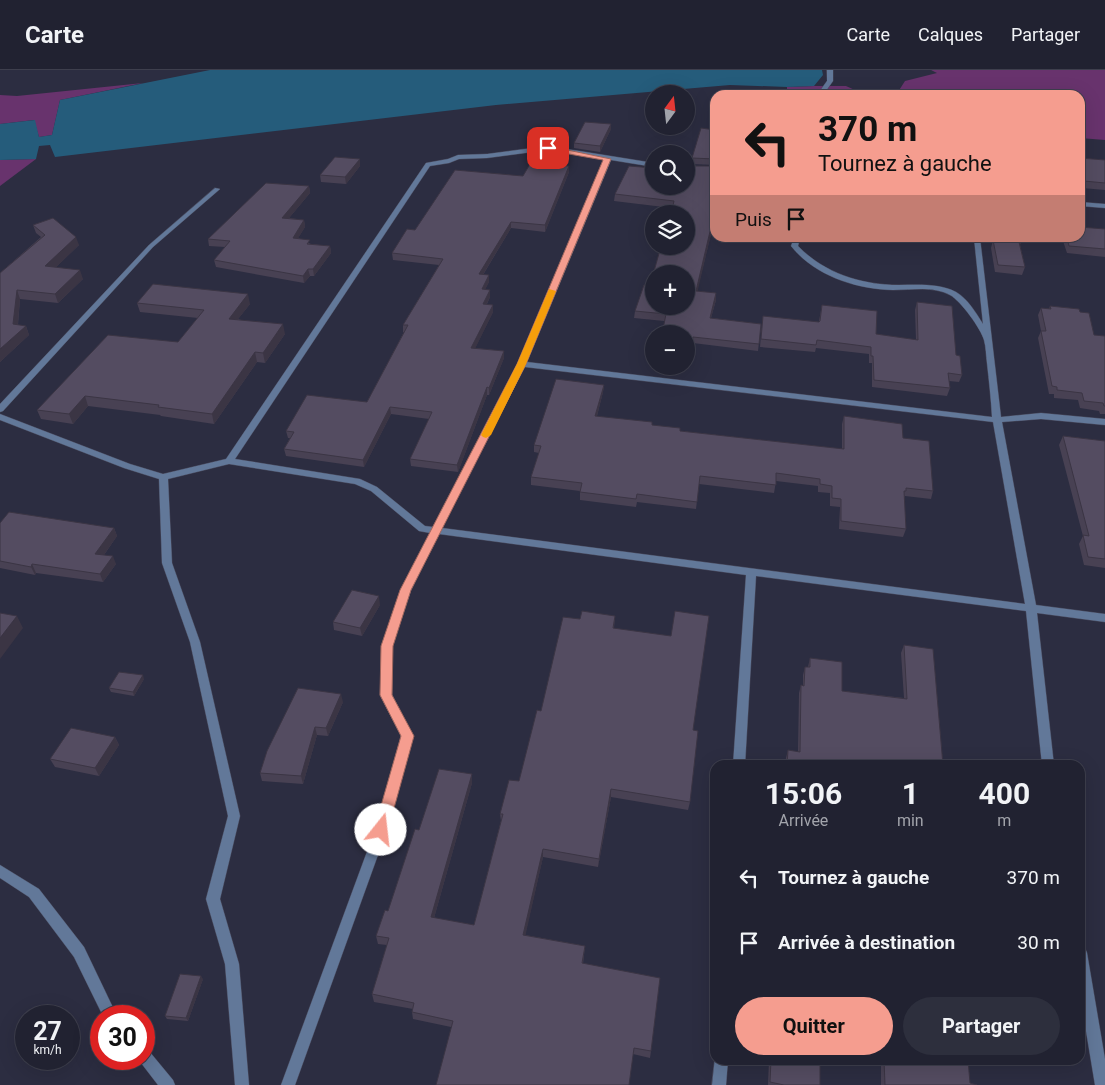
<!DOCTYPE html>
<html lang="fr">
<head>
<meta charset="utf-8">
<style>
  body { margin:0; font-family:Roboto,sans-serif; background:#2d2f3d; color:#f1f3f6; height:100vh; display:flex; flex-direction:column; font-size:19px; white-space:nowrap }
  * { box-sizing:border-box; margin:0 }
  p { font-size:16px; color:#a2a4ab }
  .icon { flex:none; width:28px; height:28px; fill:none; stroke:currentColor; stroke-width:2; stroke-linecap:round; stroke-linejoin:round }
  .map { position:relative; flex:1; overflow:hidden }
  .panel { position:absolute; left:710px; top:690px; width:375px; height:305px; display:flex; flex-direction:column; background:#212231; border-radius:15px; box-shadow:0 5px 20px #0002,0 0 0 1px #3e3f4d }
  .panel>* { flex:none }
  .banner { position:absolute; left:710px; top:20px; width:375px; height:152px; border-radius:15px; box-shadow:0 5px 20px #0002,0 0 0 1px #3e3f4d; background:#f59d8f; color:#111; overflow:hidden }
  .needle { width:32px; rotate:15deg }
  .buttons { position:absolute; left:645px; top:15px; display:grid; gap:10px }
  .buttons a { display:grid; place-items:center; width:50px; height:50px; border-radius:50%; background:#212231; box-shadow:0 5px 20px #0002,0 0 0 1px #3e3f4d; font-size:25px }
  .speed { position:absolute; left:15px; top:935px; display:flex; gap:10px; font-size:25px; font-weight:700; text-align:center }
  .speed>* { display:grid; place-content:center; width:65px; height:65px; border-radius:50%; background:#212231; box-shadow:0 5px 20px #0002,0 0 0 1px #3e3f4d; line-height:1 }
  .speed small { font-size:12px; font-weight:400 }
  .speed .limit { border:8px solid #d22; background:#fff; color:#111 }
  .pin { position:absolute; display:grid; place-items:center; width:42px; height:42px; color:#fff; margin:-21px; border-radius:10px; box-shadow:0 2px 8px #0006 }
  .me { position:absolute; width:55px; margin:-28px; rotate:16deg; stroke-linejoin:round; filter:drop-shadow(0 0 4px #0008) }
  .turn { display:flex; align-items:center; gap:18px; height:105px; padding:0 25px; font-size:22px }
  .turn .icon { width:65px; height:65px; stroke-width:2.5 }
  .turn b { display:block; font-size:35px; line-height:42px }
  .then { display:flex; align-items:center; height:48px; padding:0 25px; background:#0003; gap:10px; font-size:19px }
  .eta { display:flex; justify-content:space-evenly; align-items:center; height:85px; text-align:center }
  .eta b { font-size:30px; font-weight:700; line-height:35px }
  .button { display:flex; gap:10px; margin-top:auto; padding:10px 25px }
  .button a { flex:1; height:58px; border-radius:30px; background:#f59d8f; color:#111; font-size:20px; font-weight:700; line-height:58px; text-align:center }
  .button a+a { background:#2d2f3d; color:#f1f3f6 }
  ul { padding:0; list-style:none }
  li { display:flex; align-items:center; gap:15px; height:65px; padding:0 25px }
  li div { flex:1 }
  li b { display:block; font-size:19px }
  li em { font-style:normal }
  header { display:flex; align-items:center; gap:30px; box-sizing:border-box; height:70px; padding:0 25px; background:#212231; border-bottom:1px solid #3e3f4d }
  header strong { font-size:24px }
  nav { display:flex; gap:28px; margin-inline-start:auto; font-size:18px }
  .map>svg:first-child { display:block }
  .green { fill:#68336d }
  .water { fill:#255c7b }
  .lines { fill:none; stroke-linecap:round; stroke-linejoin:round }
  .street-casing { stroke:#494a5d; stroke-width:1 }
  .street { fill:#627899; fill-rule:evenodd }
  .wall { fill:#484153 }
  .shaded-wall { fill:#3b3544 }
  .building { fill:#544c61; stroke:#3b3544; fill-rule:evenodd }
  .route { fill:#f59d8f; stroke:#9f665d }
  .slow { fill:#f59e0b }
</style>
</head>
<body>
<header>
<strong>Carte</strong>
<nav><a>Carte</a><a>Calques</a><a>Partager</a></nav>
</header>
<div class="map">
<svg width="1105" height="1015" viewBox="0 0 1105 1015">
  <rect width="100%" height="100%" fill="#2c2d41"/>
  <!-- green -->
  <path class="green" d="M931 0H1105V70L1080 68V25H896L905 11 937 3Z
    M143 13 60 30 52 65 39 67 34 50 0 54V25L17 26Z
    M814 16H846L866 25H787V17Z
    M36 89 0 116V90Z"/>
  <!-- water -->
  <path class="water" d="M210 0H822L823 5 814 16 787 17 730 15 496 35 55 87 50 75 39 76 36 89 0 90V54L35 50 39 67 52 65 60 30Z"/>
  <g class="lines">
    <defs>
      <path id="street" d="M827 0H833V11L823 25H817L827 11Z
        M548 76 654 93V97L611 90 527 292 992 347C991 329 989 311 987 293 986 286 986 277 984 270 981 259 961 231 950 225 933 216 912 220 893 220 856 219 815 206 791 176L794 168H800L798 176C824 203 861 215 899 215 917 215 939 213 956 222 968 229 976 243 983 254L974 168H980L1001 347 1041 343 1105 349V355L1041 349 1002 352 1036 535 1105 544V552L1037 543 1054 695H1042L1026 541 756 506 745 695H733L746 505 439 464 411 520 392 576V625L413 666 387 760 295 1015H281L375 760 401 666 380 625 382 576 401 520 430 463 419 461 371 421 355 414 229 394 168 409 172 493 200 572 240 746 220 829 239 894 249 1015H235L225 894 206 829 228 746 190 572 162 493 159 409 124 398 0 350V344L130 394 163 404 226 389 426 93 448 89 458 85 487 84ZM548 80 605 89 518 294 433 457 425 456 377 417 360 409 235 389 430 96 449 93 459 89 487 88ZM525 297 993 352 1025 534 442 458Z
        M686 96 715 97V101L686 100Z
        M215 118 220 119 153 177 3 341 0 342V334L149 175Z
        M1080 132 1105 134V138L1080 136Z
        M0 795 39 819 84 877 117 946H103L74 887 29 827 0 808Z
        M1080 877 1085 878 1087 883 1105 989V1015H1095L1080 925Z
        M144 979 149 981 173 1010 175 1015H158L138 989H144Z
        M715 987V990H728L726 1015H712Z"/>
    </defs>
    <!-- street casing -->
    <use href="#street" class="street-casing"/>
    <!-- street -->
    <use href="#street" class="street"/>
  </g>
  <!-- wall -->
  <path class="wall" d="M611 59 600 82 574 78V73Z
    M715 60V95L691 94 692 88Z
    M1080 88 1105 90V120L1082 118 1080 113Z
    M360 96 346 114 321 112 320 105Z
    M569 96V102L545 162 511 158 483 205 489 212 485 219 490 227 487 234 493 235V242L475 278 504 281V288L489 325H487L458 402 411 396 410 389 429 349 391 344 364 397 286 386 284 379 290 368H288L286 361 367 332 404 262H403V255L439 195 393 190 392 183 415 160 523 106Z
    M715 96V160H712L697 221 716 223V230L711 248 761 254 758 281 693 273 689 295H686V264L664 251 634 248 635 241 650 216 672 138 614 131 615 124 654 116Z
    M309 116 310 123 289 148 304 150 305 157 298 168 311 174 330 176 331 183 314 206H310L304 213 216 197 214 190 225 177 209 176 208 169Z
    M33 155 79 175 56 197 83 209 58 233 20 229 18 255 26 256 29 265 0 292V203L41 167 36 163Z
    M1105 159V187L1067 183 1062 168H1080Z
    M994 168H1020L1021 172 1020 175 1025 197 1022 205 995 202 991 178 993 170H994Z
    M917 232 956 285 962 305 959 312 949 311 950 318 947 326 872 317V293H869V284L816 278 815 282 760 277 762 253 819 252V251L822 235 876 264 916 270 915 240Z
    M137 233 250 234 238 249 285 264 265 293 257 292 214 354 161 346 160 345 88 336 73 354 41 349 37 340 178 272 198 248 140 242Z
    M1050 236 1080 242 1094 265 1105 266V344H1100L1099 341 1080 338 1078 330 1054 328V324H1049L1038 268 1041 261 1038 245 1041 238 1049 239Z
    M604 315 603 322 597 346 680 361 842 379V354L844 346 903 368 933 421 931 429 905 426 904 428 906 459 903 467 839 459 840 437 830 436V423L818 422V416L776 411 774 423 699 414 696 439 637 432 636 437 580 430V421L531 415V407L539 383 534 382V375Z
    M1063 366 1105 371V498L1084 495 1079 474 1083 466 1059 375Z
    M0 453 114 458 117 466 104 485 116 494 103 512 36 503 35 505 0 498Z
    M380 535 362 566 334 560 333 552Z
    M615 546 614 558 693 660 690 732 688 740 611 727 598 797 543 787 525 865 585 876 583 894 651 981 650 988 633 984 451 957 413 949 412 942 413 939 374 932 372 924 387 875 378 874 376 866 388 841 419 760 472 704V713L434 848 474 855 501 751 500 744 519 711 541 641 580 549Z
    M904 575 943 695H785L786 688 788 680 798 682 799 623 801 615H803V605L805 597H808L810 588 842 621 904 628 901 583Z
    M144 609 134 626 111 622 109 618Z
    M343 632 328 666 317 665 303 714 262 711 260 703Z
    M115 667 119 675 99 706 55 697 50 689Z
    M203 909 188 951 167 949 165 946Z
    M769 990H820V1015H768Z
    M881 990H968L970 1013 977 1015H881Z"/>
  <!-- shaded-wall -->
  <path class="shaded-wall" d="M611 54V59L600 82V76Z
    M360 89V96L346 114 345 107Z
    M569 96V102L545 162V155Z
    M309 116 310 123 284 154 282 148Z
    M304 150 305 157 294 175 293 168Z
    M511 152V158L479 211V204Z
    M712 153V160L696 228V221Z
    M76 167 79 175 48 205 45 196Z
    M330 176 331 183 314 206 313 199Z
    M308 199 310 206 304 213 303 206Z
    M80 200 83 209 58 233 55 224Z
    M489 205V212L482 226V219Z
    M17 220 20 229 17 263 13 254Z
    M490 220V227L483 241V234Z
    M716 223V230L709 254 710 248Z
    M248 224 250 234 231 258 229 249Z
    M493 235V242L472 285 471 278Z
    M283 254 285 264 265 293 263 283Z
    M26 256 29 265 0 292V279Z
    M504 281V288L489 325V318Z
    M255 282 257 292 214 354 212 344Z
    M604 315 603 322 595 353V346Z
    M487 317V325L458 402 457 395Z
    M85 326 88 336 73 354 69 344Z
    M390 337 391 344 364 397 363 390Z
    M114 458 117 466 99 492 95 484Z
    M113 486 116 494 103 512 100 504Z
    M32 494 36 503 35 505 31 497Z
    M379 526 380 535 362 566 360 558Z
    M17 546 23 558 0 589V568Z
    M143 605 144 609 134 626 133 622Z
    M341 624 343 632 328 666 326 658Z
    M315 657 317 665 303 714 301 706Z
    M115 667 119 675 99 706 95 698Z
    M472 704V713L432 855 431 847Z
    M611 719V727L598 797 599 789Z
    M543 779V787L524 872 523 865Z
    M201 906 203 909 188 951 186 948Z"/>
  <!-- building -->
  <path class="building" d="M735 21 748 24V25H734Z
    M585 52 611 54 600 76 574 73Z
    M701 58 715 60V89L692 88Z
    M335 87 360 89 345 107 320 105Z
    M1080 88 1105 90V113L1084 111 1080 97Z
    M530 94 569 96 545 155 511 152 479 204 489 205 482 219 490 220 483 234 493 235 471 278 504 281 489 318 487 317 457 395 410 389 432 342 390 337 363 390 284 379 294 362 286 361 307 325 367 332 408 255H403L443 189 392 183 407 159 415 160 455 100 523 106Z
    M629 96 654 98V116H686V100H688L689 96H715V154L712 153 696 221 716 223 710 248 761 254 759 274 693 267 689 288H686V264H662L666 244 635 241 644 215 650 216 661 176H686V144H671L674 131 615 124ZM654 204H686V236H654Z
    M266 113 309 116 282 148 304 150 293 168 310 170 307 174 330 176 313 199H308L303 206 214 190 230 171 208 169Z
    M53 148 76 167 45 196 80 200 55 224 17 220 13 254 26 256 0 279V203L45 165 33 155Z
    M1080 157 1105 159V179L1069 176 1067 168H1080Z
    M998 168H1020L1021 172H1019L1025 197 998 195 993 170 998 171Z
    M153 214 248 224 229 249 283 254 263 283 255 282 212 344 158 337 159 335 85 326 69 344 37 340 108 265 178 272 204 240 137 233Z
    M917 232 952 236 956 285 960 286 962 305 948 303 950 318 874 310 873 286H871V277L817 270 816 275 761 269 763 246 819 252 820 251 822 235 877 241 876 264 918 270Z
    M1050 236 1079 239 1080 242 1089 243 1094 265 1105 266V336H1104L1103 333 1084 331 1082 323 1057 320V317L1052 316 1041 261H1046L1041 238 1051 239Z
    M556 309 604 315 595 346 652 352V355L680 358V361L844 379V346L902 354 903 368 929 371 933 421 906 418V421H904L906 459 841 451V429L832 428V416L820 414V409L776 403V415L700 406 697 432 637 424 636 429 580 422 582 413 531 407 541 376 534 375Z
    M1063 366 1105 371V489L1088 487 1083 465 1089 466Z
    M9 442 114 458 95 484 113 486 100 504 32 494 31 497 0 491V453Z
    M352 520 379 526 360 558 333 552Z
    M582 541 615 546 613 558 671 566 675 541 709 546 693 660 698 661 690 732 611 719 599 789 543 779 523 865 585 876 582 893 660 908 651 981 634 978 629 1015H436L453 951 412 942 414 933 372 924 389 868 376 866 385 840 388 841 415 759 419 760 439 699 472 704 431 847 474 855 503 744H500L509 710 519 711 537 640 541 641 563 547 580 549Z
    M0 543 17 546 0 568Z
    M904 575 933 579 943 695H787L788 680 800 682 801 615 804 616 805 597H810V588L842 592V621L907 629Z
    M119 602 143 605 133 622 109 618Z
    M298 618 341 624 326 658 315 657 301 706 260 703 267 681Z
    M71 658 115 667 95 698 50 689Z
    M180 904 201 906 186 948 165 946Z
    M771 990H820V1015H784L770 1012Z
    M884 990H968L970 1013 977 1015H885Z"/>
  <!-- route -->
  <path class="route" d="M548 76 611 89 526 294 411 520 393 576 392 625 414 666 388 760 386 765 381 767 376 765 374 760 401 666 380 625 381 576 400 520 517 294 603 90 546 80 545 78Z"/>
  <!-- slow -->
  <path class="slow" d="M549 219 556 221 526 294 491 365 486 368 483 367 481 365 517 294Z"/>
</svg>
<div class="buttons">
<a><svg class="needle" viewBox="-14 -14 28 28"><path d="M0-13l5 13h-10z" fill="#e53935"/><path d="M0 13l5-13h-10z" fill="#a2a4ab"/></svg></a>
<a><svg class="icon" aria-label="search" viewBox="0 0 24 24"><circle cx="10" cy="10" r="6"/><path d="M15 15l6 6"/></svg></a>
<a><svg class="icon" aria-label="layers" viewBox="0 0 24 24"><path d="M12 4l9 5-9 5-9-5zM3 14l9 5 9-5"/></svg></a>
<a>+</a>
<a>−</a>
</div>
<div class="speed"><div>27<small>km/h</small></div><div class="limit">30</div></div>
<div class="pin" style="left:548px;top:78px;background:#d93025"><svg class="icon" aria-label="arrive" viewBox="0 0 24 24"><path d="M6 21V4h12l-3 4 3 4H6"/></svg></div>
<svg class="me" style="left:381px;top:760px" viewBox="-20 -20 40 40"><circle r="19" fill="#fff"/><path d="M0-13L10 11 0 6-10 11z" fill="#f59d8f"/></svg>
<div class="banner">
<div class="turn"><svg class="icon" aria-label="left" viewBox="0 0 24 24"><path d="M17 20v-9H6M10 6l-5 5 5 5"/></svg><div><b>370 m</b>Tournez à gauche</div></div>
<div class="then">Puis<svg class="icon" aria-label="arrive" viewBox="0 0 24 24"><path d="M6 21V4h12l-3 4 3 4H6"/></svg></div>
</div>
<section class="panel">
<div class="eta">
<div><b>15:06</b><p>Arrivée</p></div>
<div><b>1</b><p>min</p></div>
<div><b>400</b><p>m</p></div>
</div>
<ul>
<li><svg class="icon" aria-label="left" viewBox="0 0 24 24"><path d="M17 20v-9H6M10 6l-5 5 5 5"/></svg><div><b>Tournez à gauche</b></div><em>370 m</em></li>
<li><svg class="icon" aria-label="arrive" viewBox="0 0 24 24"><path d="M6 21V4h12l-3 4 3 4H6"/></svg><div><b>Arrivée à destination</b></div><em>30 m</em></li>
</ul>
<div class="button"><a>Quitter</a><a>Partager</a></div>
</section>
</div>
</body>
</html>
